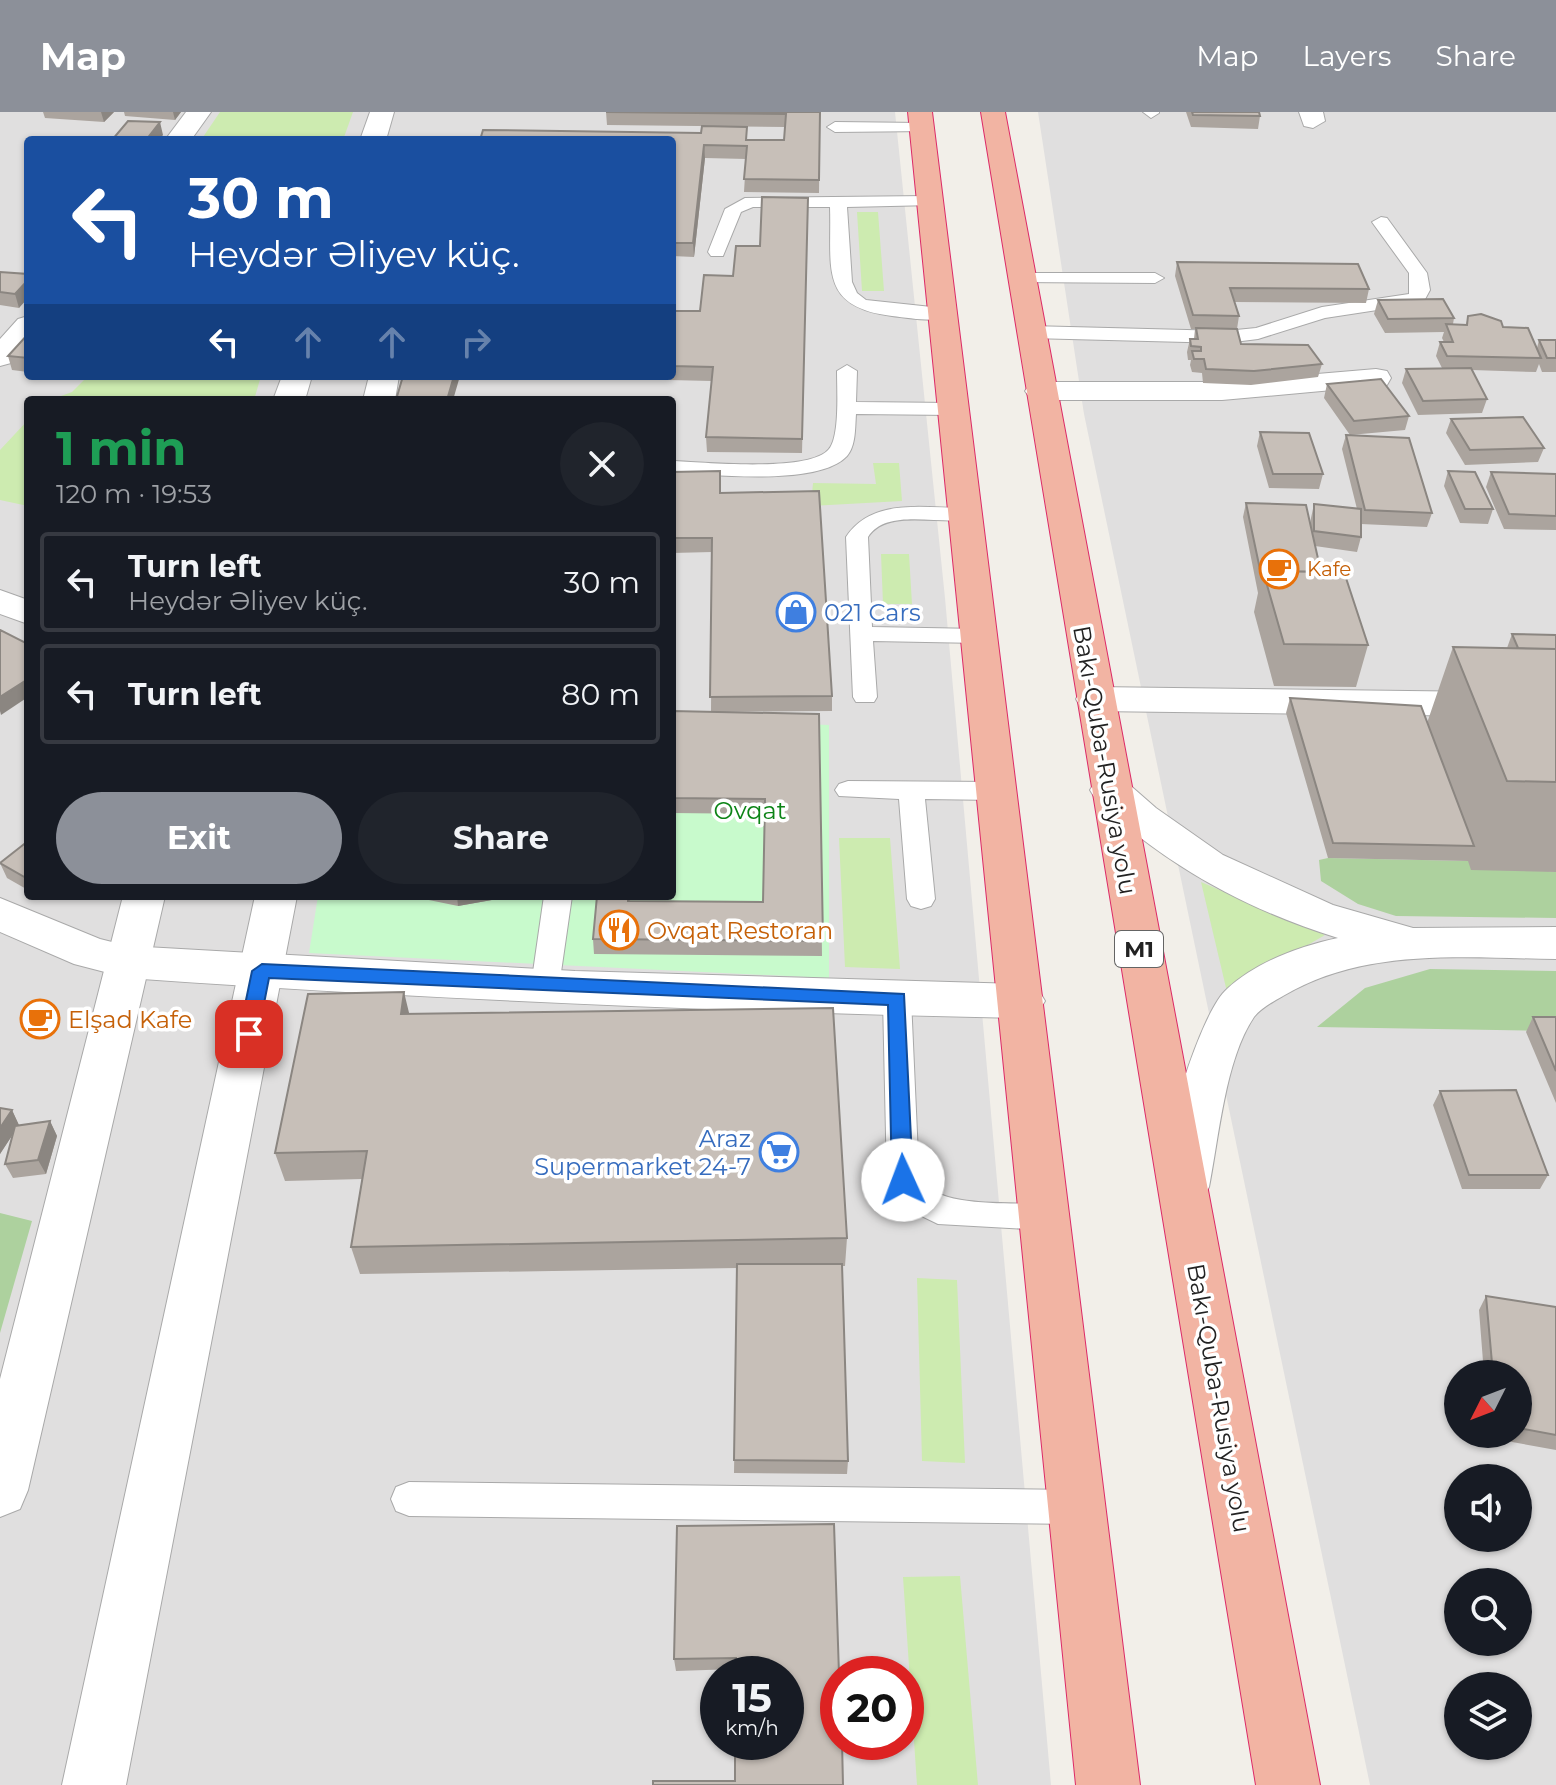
<!DOCTYPE html>
<html lang="en">
<head>
<meta charset="utf-8">
<style>
  body { margin:0; font-family:Montserrat,sans-serif; background:#20242c; color:#f1f3f6; height:100vh; display:flex; flex-direction:column; font-size:30px; white-space:nowrap }
  * { box-sizing:border-box; margin:0 }
  p { font-size:26px; color:#9ea1a6 }
  .icon { flex:none; width:44px; height:44px; fill:none; stroke:currentColor; stroke-width:2; stroke-linecap:round; stroke-linejoin:round }
  .map { position:relative; flex:1; overflow:hidden }
  .drawer { position:absolute; left:24px; top:284px; width:652px; height:504px; display:flex; flex-direction:column; background:#171b24; border-radius:8px; box-shadow:0 2px 6px #0004 }
  .drawer>* { flex:none }
  .hud { position:absolute; left:24px; top:24px; width:652px; height:244px; border-radius:8px; box-shadow:0 2px 6px #0004; background:#1a4fa0; color:#fff; overflow:hidden }
  .needle { width:52px; rotate:228deg }
  .controls { position:absolute; left:1444px; top:1248px; display:grid; gap:16px }
  .controls a { display:grid; place-items:center; width:88px; height:88px; border-radius:50%; background:#171b24; box-shadow:0 2px 6px #0004; font-size:40px }
  .speed { position:absolute; left:700px; top:1544px; display:flex; gap:16px; font-size:40px; font-weight:700; text-align:center }
  .speed>* { display:grid; place-content:center; width:104px; height:104px; border-radius:50%; background:#171b24; box-shadow:0 2px 6px #0004; line-height:1 }
  .speed small { font-size:20px; font-weight:400 }
  .speed .limit { border:12px solid #d22; background:#fff; color:#111 }
  .pin { position:absolute; display:grid; place-items:center; width:68px; height:68px; color:#fff; margin:-34px; border-radius:16px; box-shadow:0 4px 12px #0006 }
  .me { position:absolute; width:88px; margin:-44px; rotate:358deg; stroke-linejoin:round; filter:drop-shadow(0 0 6px #0008) }
  .turn { display:flex; align-items:center; gap:28px; height:168px; padding:0 32px; font-size:36px }
  .turn .icon { width:104px; height:104px; stroke-width:2.5 }
  .turn b { display:block; font-size:56px; line-height:68px }
  .lanes { display:flex; align-items:center; height:76px; padding:0 32px; background:#0003; justify-content:center; gap:40px; direction:ltr }
  .lanes .off { opacity:.35 }
  .round { display:grid; place-items:center; flex:none; width:84px; height:84px; border-radius:42px; background:#20242c }
  .head { display:flex; align-items:center; justify-content:space-between; height:136px; padding:0 32px }
  h1 { font-size:48px; font-weight:700; line-height:60px; color:#1e9e55 }
  .primary-button { display:flex; gap:16px; margin-top:auto; padding:16px 32px }
  .primary-button a { flex:1; height:92px; border-radius:48px; background:#8c9099; color:#fff; font-size:32px; font-weight:700; line-height:92px; text-align:center }
  .primary-button a+a { background:#20242c; color:#f1f3f6 }
  ul { padding:0; list-style:none }
  li { display:flex; align-items:center; gap:24px; height:100px; margin:0 16px 12px; padding:0 16px; border:4px solid #363941; border-radius:8px }
  li div { flex:1 }
  li b { display:block; font-size:30px }
  li em { font-style:normal }
  header { display:flex; align-items:center; gap:48px; box-sizing:border-box; height:112px; padding:0 40px; background:#8c9099; color:#fff }
  header strong { font-size:38px }
  nav { display:flex; gap:44px; margin-inline-start:auto; font-size:28px }
  .map>svg:first-child { display:block }
  .residential { fill:#e0dfdf; fill-rule:evenodd }
  .grass { fill:#cdebb0 }
  .forest { fill:#add19e }
  .park { fill:#c8facc }
  .lines { fill:none; stroke-linecap:round; stroke-linejoin:round }
  .service-casing { stroke:#a9a9a9; stroke-width:2 }
  .minor-casing { stroke:#a9a9a9; stroke-width:2 }
  .tertiary-casing { stroke:#a9a9a9; stroke-width:2 }
  .trunk-casing { stroke:#dc2a67; stroke-width:2 }
  .service { fill:#fff; fill-rule:evenodd }
  .minor { fill:#fff; fill-rule:evenodd }
  .tertiary { fill:#fff; fill-rule:evenodd }
  .trunk { fill:#f2b4a3; fill-rule:evenodd }
  .wall { fill:#aba49e }
  .shaded-wall { fill:#8b8681 }
  .building { fill:#c7bfb8; stroke:#8b8681; stroke-width:2 }
  .route { fill:#1a73e8; stroke:#114b97; stroke-width:2 }
  .labels { text-anchor:middle; dominant-baseline:central; stroke-width:7; stroke-linejoin:round; paint-order:stroke }
  .far-food-label { font-size:20px; fill:#c56008; stroke:#fff; text-anchor:start }
  .shield { fill:#fff; stroke:#646464; stroke-width:2 }
  .shield-label { font-size:22px; font-weight:bold; fill:#222 }
  .shop-label { font-size:24px; fill:#366cbe; stroke:#fff; text-anchor:start }
  .street-label { font-size:24px; fill:#222; stroke:#fff }
  .park-label { font-size:24px; fill:#0c8416; stroke:#fff }
  .food-label { font-size:24px; fill:#c56008; stroke:#fff; text-anchor:start }
</style>
</head>
<body>
<header>
<strong>Map</strong>
<nav><a>Map</a><a>Layers</a><a>Share</a></nav>
</header>
<div class="map">
<svg width="1556" height="1673" viewBox="0 0 1556 1673">
  <rect width="100%" height="100%" fill="#f2efe9"/>
  <!-- residential -->
  <path class="residential" d="M0 0H895L945 486 1051 1673H0ZM28 28H672V264H28ZM28 288H672V784H28ZM718 1562H786V1630H718ZM838 1562H906V1630H838Z
    M1038 0H1556V1673H1370L1084 302ZM1458 1262H1518V1322H1458ZM1458 1366H1518V1426H1458ZM1458 1470H1518V1530H1458ZM1458 1574H1518V1634H1458Z"/>
  <!-- grass -->
  <path class="grass" d="M220 0H353L343 28H201Z
    M857 100H878L884 179H862Z
    M88 264H261L254 288H50L72 280Z
    M28 308V394L0 388V338Z
    M873 351H899L902 389 811 394 813 371 876 372Z
    M881 442H909L912 492H883Z
    M839 726H890L900 857 845 855Z
    M1201 770 1325 823 1227 880Z
    M917 1166 957 1168 965 1351 922 1349Z
    M960 1464 978 1673H917L903 1465Z"/>
  <!-- forest -->
  <path class="forest" d="M1328 746 1468 749 1556 760V806L1396 804 1358 792 1321 769 1319 748Z
    M1430 857 1556 859V919L1317 915 1365 876Z
    M0 1101 32 1109 0 1221Z"/>
  <!-- park -->
  <path class="park" d="M672 607 829 613V866L309 841 318 784H672Z"/>
  <g class="lines">
    <defs>
      <path id="service" d="M1143 0H1159V1L1151 6Z
        M922 11 928 13V19L835 20 827 15 835 10Z
        M928 84 936 89 934 93 847 95 852 170 857 181 866 188 941 196 950 202 948 206C931 210 909 206 892 204 818 195 832 155 830 95H753L741 100 723 144H711L708 140 725 97 745 86Z
        M1381 105 1387 106 1427 161 1430 178 1423 191 1325 206 1258 227 1226 231 1030 226 1021 220 1030 214 1226 219 1256 216 1322 195 1409 182V161L1372 110Z
        M1021 161H1155L1164 166 1155 171 1015 170V162Z
        M847 253 857 259 856 290 952 291 962 297 952 303 856 302C855 315 856 334 847 344 818 375 712 362 672 361V349C702 350 810 361 829 337 840 324 837 277 837 259Z
        M964 396 972 397 975 402 972 407C941 414 887 395 868 425L872 515 979 517 991 524 979 531 873 529 877 585 874 590H856L853 585 846 425C872 386 921 396 964 396Z
        M848 669 996 670 1005 673 1009 679 1005 685 996 688 925 687 935 787 931 794 921 797 911 794 907 787 899 687 839 684 835 678 839 672Z
        M544 784H572L559 874 555 882 545 885 535 882 531 874Z
        M897 876 907 879 911 887 919 1066C938 1097 1010 1090 1045 1092L1056 1096 1061 1105 1056 1114 1045 1118 938 1112 903 1095 887 1068 883 887 887 879Z
        M409 1370 1077 1378 1090 1383 1095 1395 1090 1407 1077 1412 409 1404 396 1399 391 1387 396 1375Z"/>
      <path id="minor" d="M186 0H211L191 28H165Z
        M370 0H394L386 28H360Z
        M1299 0H1323L1325 9 1313 16 1304 14Z
        M28 204V231L11 251 0 254V227L18 207Z
        M1376 257 1387 259 1391 266 1387 273 1222 288H1041L1030 286 1025 279 1030 272 1041 270H1222Z
        M282 264H312L305 288H273Z
        M369 264H399L395 288H363Z
        M0 478 28 488V512L0 502Z
        M1095 575 1556 581V605L1095 599 1081 596 1076 587 1081 578Z
        M1110 664 1124 668 1156 696 1223 743 1333 793 1413 816 1556 815V847C1465 846 1365 835 1283 884 1274 889 1261 896 1254 905 1225 948 1219 1025 1209 1075L1202 1089 1184 1095 1166 1089C1164 1084 1160 1078 1160 1073 1160 1036 1200 900 1227 877 1256 850 1300 834 1338 826 1245 797 1167 754 1096 688L1090 678 1096 668Z
        M123 784H165L28 1378 20 1397 0 1405V1267Z
        M255 784H297L126 1673H62Z"/>
      <path id="tertiary" d="M0 786 100 827 128 834 575 859 1022 872 1038 877 1045 889 1038 901 1022 906C724 900 426 887 128 866L74 852 0 820Z"/>
      <path id="trunk" d="M908 0H932L1140 1673H1076Z
        M981 0H1005L1320 1673H1256Z"/>
    </defs>
    <!-- service casing -->
    <use href="#service" class="service-casing"/>
    <!-- minor casing -->
    <use href="#minor" class="minor-casing"/>
    <!-- tertiary casing -->
    <use href="#tertiary" class="tertiary-casing"/>
    <!-- trunk casing -->
    <use href="#trunk" class="trunk-casing"/>
    <!-- service -->
    <use href="#service" class="service"/>
    <!-- minor -->
    <use href="#minor" class="minor"/>
    <!-- tertiary -->
    <use href="#tertiary" class="tertiary"/>
    <!-- trunk -->
    <use href="#trunk" class="trunk"/>
  </g>
  <!-- wall -->
  <path class="wall" d="M43 0H114L104 10 45 6Z
    M124 0H181L175 8 125 4Z
    M606 0H820L819 81 744 80 746 47 705 46 694 145 672 144V28L701 21 747 28H784L785 15 607 13Z
    M1186 0H1259L1260 4 1258 17 1191 15Z
    M808 86 802 341 707 340 706 325 712 269 669 268V264H672V199H700L760 134Z
    M1177 150 1369 177 1366 191 1234 190 1239 204 1237 217 1241 232 1322 252 1318 265 1251 273 1203 271 1202 261 1192 260 1190 253 1191 248H1188L1187 240 1190 227H1194L1195 217H1191L1175 164Z
    M0 160 28 162 19 196 0 193Z
    M1378 188 1454 206 1453 212 1466 213 1468 204 1503 215 1537 236 1539 228H1556V260H1542L1539 252 1536 260 1472 258 1487 287 1482 301 1418 303 1402 271 1406 257 1442 256 1436 244 1440 230H1444L1442 226 1444 220 1385 221 1374 202Z
    M28 222V260L12 258 8 244Z
    M1327 272 1409 304 1405 318 1350 323 1324 286Z
    M1451 307 1544 336 1538 350 1465 353 1446 321Z
    M1260 320 1323 362 1319 377 1269 376 1257 334Z
    M1346 323 1432 401 1427 415 1361 412V425L1357 440 1315 434 1321 460 1368 533 1356 575 1274 574 1254 500 1258 481 1243 405 1246 391 1310 414 1311 406 1314 392 1357 397 1342 337Z
    M1448 359 1493 397 1488 412 1460 411 1444 374Z
    M672 360 721 381 832 584V599L715 600 819 602 822 844 594 842 593 827 597 784H631L630 789 763 790 765 702 672 701V599L711 600 712 440 672 441Z
    M1491 360 1556 362V418L1504 417 1486 375Z
    M1512 522 1556 523V760L1471 758 1468 749 1328 746 1286 601 1290 586 1427 611 1453 535 1507 536Z
    M28 729V778L7 766 0 751Z
    M39 784H99L45 788Z
    M415 784H503V786L458 794 424 787Z
    M409 902 847 1126 845 1154H842L848 1349 847 1362 734 1361 737 1156 360 1162 351 1135 362 1067 285 1069 275 1041Z
    M1533 905H1556V991L1526 920Z
    M1440 979 1548 1063 1540 1077H1462L1433 993Z
    M0 996 12 998 19 1014 50 1009 57 1024 46 1062 13 1066 5 1052 13 1022 0 1042Z
    M1486 1184 1556 1195V1338L1490 1326V1322H1518V1262H1484L1479 1198Z
    M834 1412 735 1669 736 1557 676 1559 674 1547Z"/>
  <!-- shaded-wall -->
  <path class="shaded-wall" d="M101 0H114L104 10Z
    M173 0H181L175 8Z
    M160 10 163 23 159 28H146Z
    M704 33 705 46 694 145 693 131Z
    M28 168V186L19 196 15 182Z
    M454 264H460L453 288H447Z
    M28 567V585L1 603 0 599V585Z
    M457 784H503V786L458 794Z
    M404 880 411 909 401 902Z
    M12 998 19 1013 0 1042V1016Z
    M50 1009 57 1024 46 1062 38 1048Z"/>
  <!-- building -->
  <path class="building" d="M606 0H820L819 68 744 67 747 34 704 33 693 131H672V28H480L483 18 701 21 702 14 747 15 746 28H784L786 2Z
    M1192 0H1259L1260 4 1193 3Z
    M128 9 160 10 146 28H112Z
    M762 85 808 86 802 327 706 325 713 255 672 254V199H700L704 163 733 164 736 134H760Z
    M1177 150 1358 152 1369 177 1230 176 1239 204 1193 203Z
    M0 160 28 162V168L15 182 0 180Z
    M1443 187 1454 206 1388 207 1378 188Z
    M1481 202 1501 209 1503 215 1528 216 1541 246 1447 244 1440 230H1453L1446 212 1467 213 1468 204Z
    M1196 216 1237 217 1241 232 1308 233 1322 252 1254 259 1206 257 1204 247H1194L1192 239H1201V235L1191 234 1190 227H1198Z
    M28 222V246L8 244Z
    M1539 228H1556V246H1547Z
    M1471 256 1487 287 1423 289 1406 257Z
    M403 264H454L447 288H396Z
    M1381 267 1409 304 1354 309 1327 272Z
    M1523 305 1544 336 1470 338 1451 307Z
    M1260 320 1309 321 1323 362H1273Z
    M1346 323 1409 326 1432 401 1365 398Z
    M720 359V381L819 379 832 584 710 585 712 426H672V360Z
    M1448 359 1475 360 1493 397H1465Z
    M1491 360 1556 362V404L1509 402Z
    M1246 391 1306 393 1321 460 1263 459 1262 467Z
    M1314 392 1361 397V425L1314 419Z
    M1263 459 1344 460 1368 533 1284 532Z
    M0 518 28 532V567L0 585Z
    M1512 522 1556 523V537L1518 536Z
    M1453 535 1556 537V670L1507 669Z
    M1290 586 1421 594 1474 734 1333 731Z
    M672 599 819 602 823 829 593 827 597 784H628V789L763 790 765 687 672 686Z
    M28 729V767L0 751Z
    M404 880 401 902 833 896 847 1126 351 1135 367 1039 275 1041 308 882Z
    M1533 905H1556V959Z
    M1516 978 1548 1063H1469L1440 979Z
    M0 996 12 998 0 1016Z
    M50 1009 38 1048 5 1052 15 1014Z
    M737 1152H842L848 1349 734 1348Z
    M1486 1184 1556 1195V1323L1518 1316V1262H1493Z
    M834 1412 839 1562H838V1630H842L843 1673H653V1669H735V1630H786V1562H736V1546L674 1547 677 1414Z"/>
  <!-- route -->
  <path class="route" d="M262 852 904 882 913 1068 903 1076 892 1068 888 893 269 866 258 922 249 929 239 922 252 859Z"/>
  <!-- icons -->
  <defs>
    <symbol id="cafe-ring" viewBox="-11 -11 22 22"><circle r="9.5" fill="#fff" stroke="#e8710a" stroke-width="1.5"/><path d="M-5.5-4.5H6V0H3Q3 3.5 0 3.5H-2.5Q-5.5 3.5-5.5 0ZM3-3.2v2h1.7v-2ZM-6 4.5H4V6H-6Z" fill="#e8710a"/></symbol>
    <symbol id="shop-ring" viewBox="-11 -11 22 22"><circle r="9.5" fill="#fff" stroke="#3f7fe0" stroke-width="1.5"/><path d="M-5-2.5h2.3a2.7 3.5 0 0 1 5.4 0H5L5.5 6h-11ZM-1.5-2.5h3a1.5 2.3 0 0 0-3 0Z" fill="#3f7fe0"/></symbol>
    <symbol id="restaurant-ring" viewBox="-11 -11 22 22"><circle r="9.5" fill="#fff" stroke="#e8710a" stroke-width="1.5"/><path d="M-5-6h1v4h1v-4h1v4h1v-4h1v5L-1.5 .5V6h-2V.5L-5-1ZM5-6V6H3V1.5H1.5Q1.5-4 5-6Z" fill="#e8710a"/></symbol>
    <symbol id="supermarket-ring" viewBox="-11 -11 22 22"><circle r="9.5" fill="#fff" stroke="#3f7fe0" stroke-width="1.5"/><path d="M-6-5.5h2.5l.6 2H6L4.5 2H-2.5L-4.4-4H-6ZM-1.5 3.2a1.3 1.3 0 1 0 .1 0ZM3 3.2a1.3 1.3 0 1 0 .1 0Z" fill="#3f7fe0"/></symbol>
  </defs>
  <g fill-rule="evenodd">
    <use href="#cafe-ring" x="1257" y="435" width="44" height="44"/>
    <use href="#shop-ring" x="774" y="478" width="44" height="44"/>
    <use href="#restaurant-ring" x="597" y="796" width="44" height="44"/>
    <use href="#cafe-ring" x="18" y="885" width="44" height="44"/>
    <use href="#supermarket-ring" x="757" y="1018" width="44" height="44"/>
  </g>
  <g class="labels">
    <!-- far-food labels -->
    <g class="far-food-label">
      <text x="1307" y="457">Kafe</text>
    </g>
    <!-- shield labels -->
    <rect class="shield" x="1115" y="819" width="48" height="36" rx="6"/>
    <g class="shield-label">
      <text x="1139" y="837">M1</text>
    </g>
    <!-- shop labels -->
    <g class="shop-label">
      <text x="824" y="500">021 Cars</text>
      <text x="751" y="1026" text-anchor="end">Araz<tspan x="751" dy="28">Supermarket 24-7</tspan></text>
    </g>
    <!-- street labels -->
    <g class="street-label">
      <text transform="translate(1105 648) rotate(80)">Bakı-Quba-Rusiya yolu</text>
      <text transform="translate(1219 1286) rotate(80)">Bakı-Quba-Rusiya yolu</text>
    </g>
    <!-- park labels -->
    <g class="park-label">
      <text x="750" y="698">Ovqat</text>
    </g>
    <!-- food labels -->
    <g class="food-label">
      <text x="647" y="818">Ovqat Restoran</text>
      <text x="68" y="907">Elşad Kafe</text>
    </g>
  </g>
</svg>
<div class="controls">
<a><svg class="needle" viewBox="-14 -14 28 28"><path d="M0-13l5 13h-10z" fill="#e53935"/><path d="M0 13l5-13h-10z" fill="#9ea1a6"/></svg></a>
<a><svg class="icon" aria-label="sound" viewBox="0 0 24 24"><path d="M4 9h4l5-4v14l-5-4H4zM17 9q2 3 0 6"/></svg></a>
<a><svg class="icon" aria-label="search" viewBox="0 0 24 24"><circle cx="10" cy="10" r="6"/><path d="M15 15l6 6"/></svg></a>
<a><svg class="icon" aria-label="layers" viewBox="0 0 24 24"><path d="M12 4l9 5-9 5-9-5zM3 14l9 5 9-5"/></svg></a>
</div>
<div class="speed"><div>15<small>km/h</small></div><div class="limit">20</div></div>
<div class="pin" style="left:249px;top:922px;background:#d93025"><svg class="icon" aria-label="arrive" viewBox="0 0 24 24"><path d="M6 21V4h12l-3 4 3 4H6"/></svg></div>
<svg class="me" style="left:903px;top:1068px" viewBox="-20 -20 40 40"><circle r="19" fill="#fff"/><path d="M0-13L10 11 0 6-10 11z" fill="#1a73e8"/></svg>
<div class="hud">
<div class="turn"><svg class="icon" aria-label="left" viewBox="0 0 24 24"><path d="M17 20v-9H6M10 6l-5 5 5 5"/></svg><div><b>30 m</b>Heydər Əliyev küç.</div></div>
<div class="lanes"><svg class="icon" aria-label="left" viewBox="0 0 24 24"><path d="M17 20v-9H6M10 6l-5 5 5 5"/></svg><svg class="icon off" aria-label="ahead" viewBox="0 0 24 24"><path d="M12 20V5M6 11l6-6 6 6"/></svg><svg class="icon off" aria-label="ahead" viewBox="0 0 24 24"><path d="M12 20V5M6 11l6-6 6 6"/></svg><svg class="icon off" aria-label="right" viewBox="0 0 24 24"><path d="M7 20v-9h11M14 6l5 5-5 5"/></svg></div>
</div>
<section class="drawer">
<div class="head"><div><h1>1 min</h1><p>120 m · 19:53</p></div><a class="round"><svg class="icon" aria-label="close" viewBox="0 0 24 24"><path d="M6 6l12 12M18 6L6 18"/></svg></a></div>
<ul>
<li><svg class="icon" aria-label="left" viewBox="0 0 24 24"><path d="M17 20v-9H6M10 6l-5 5 5 5"/></svg><div><b>Turn left</b><p>Heydər Əliyev küç.</p></div><em>30 m</em></li>
<li><svg class="icon" aria-label="left" viewBox="0 0 24 24"><path d="M17 20v-9H6M10 6l-5 5 5 5"/></svg><div><b>Turn left</b></div><em>80 m</em></li>
</ul>
<div class="primary-button"><a>Exit</a><a>Share</a></div>
</section>
</div>
</body>
</html>
